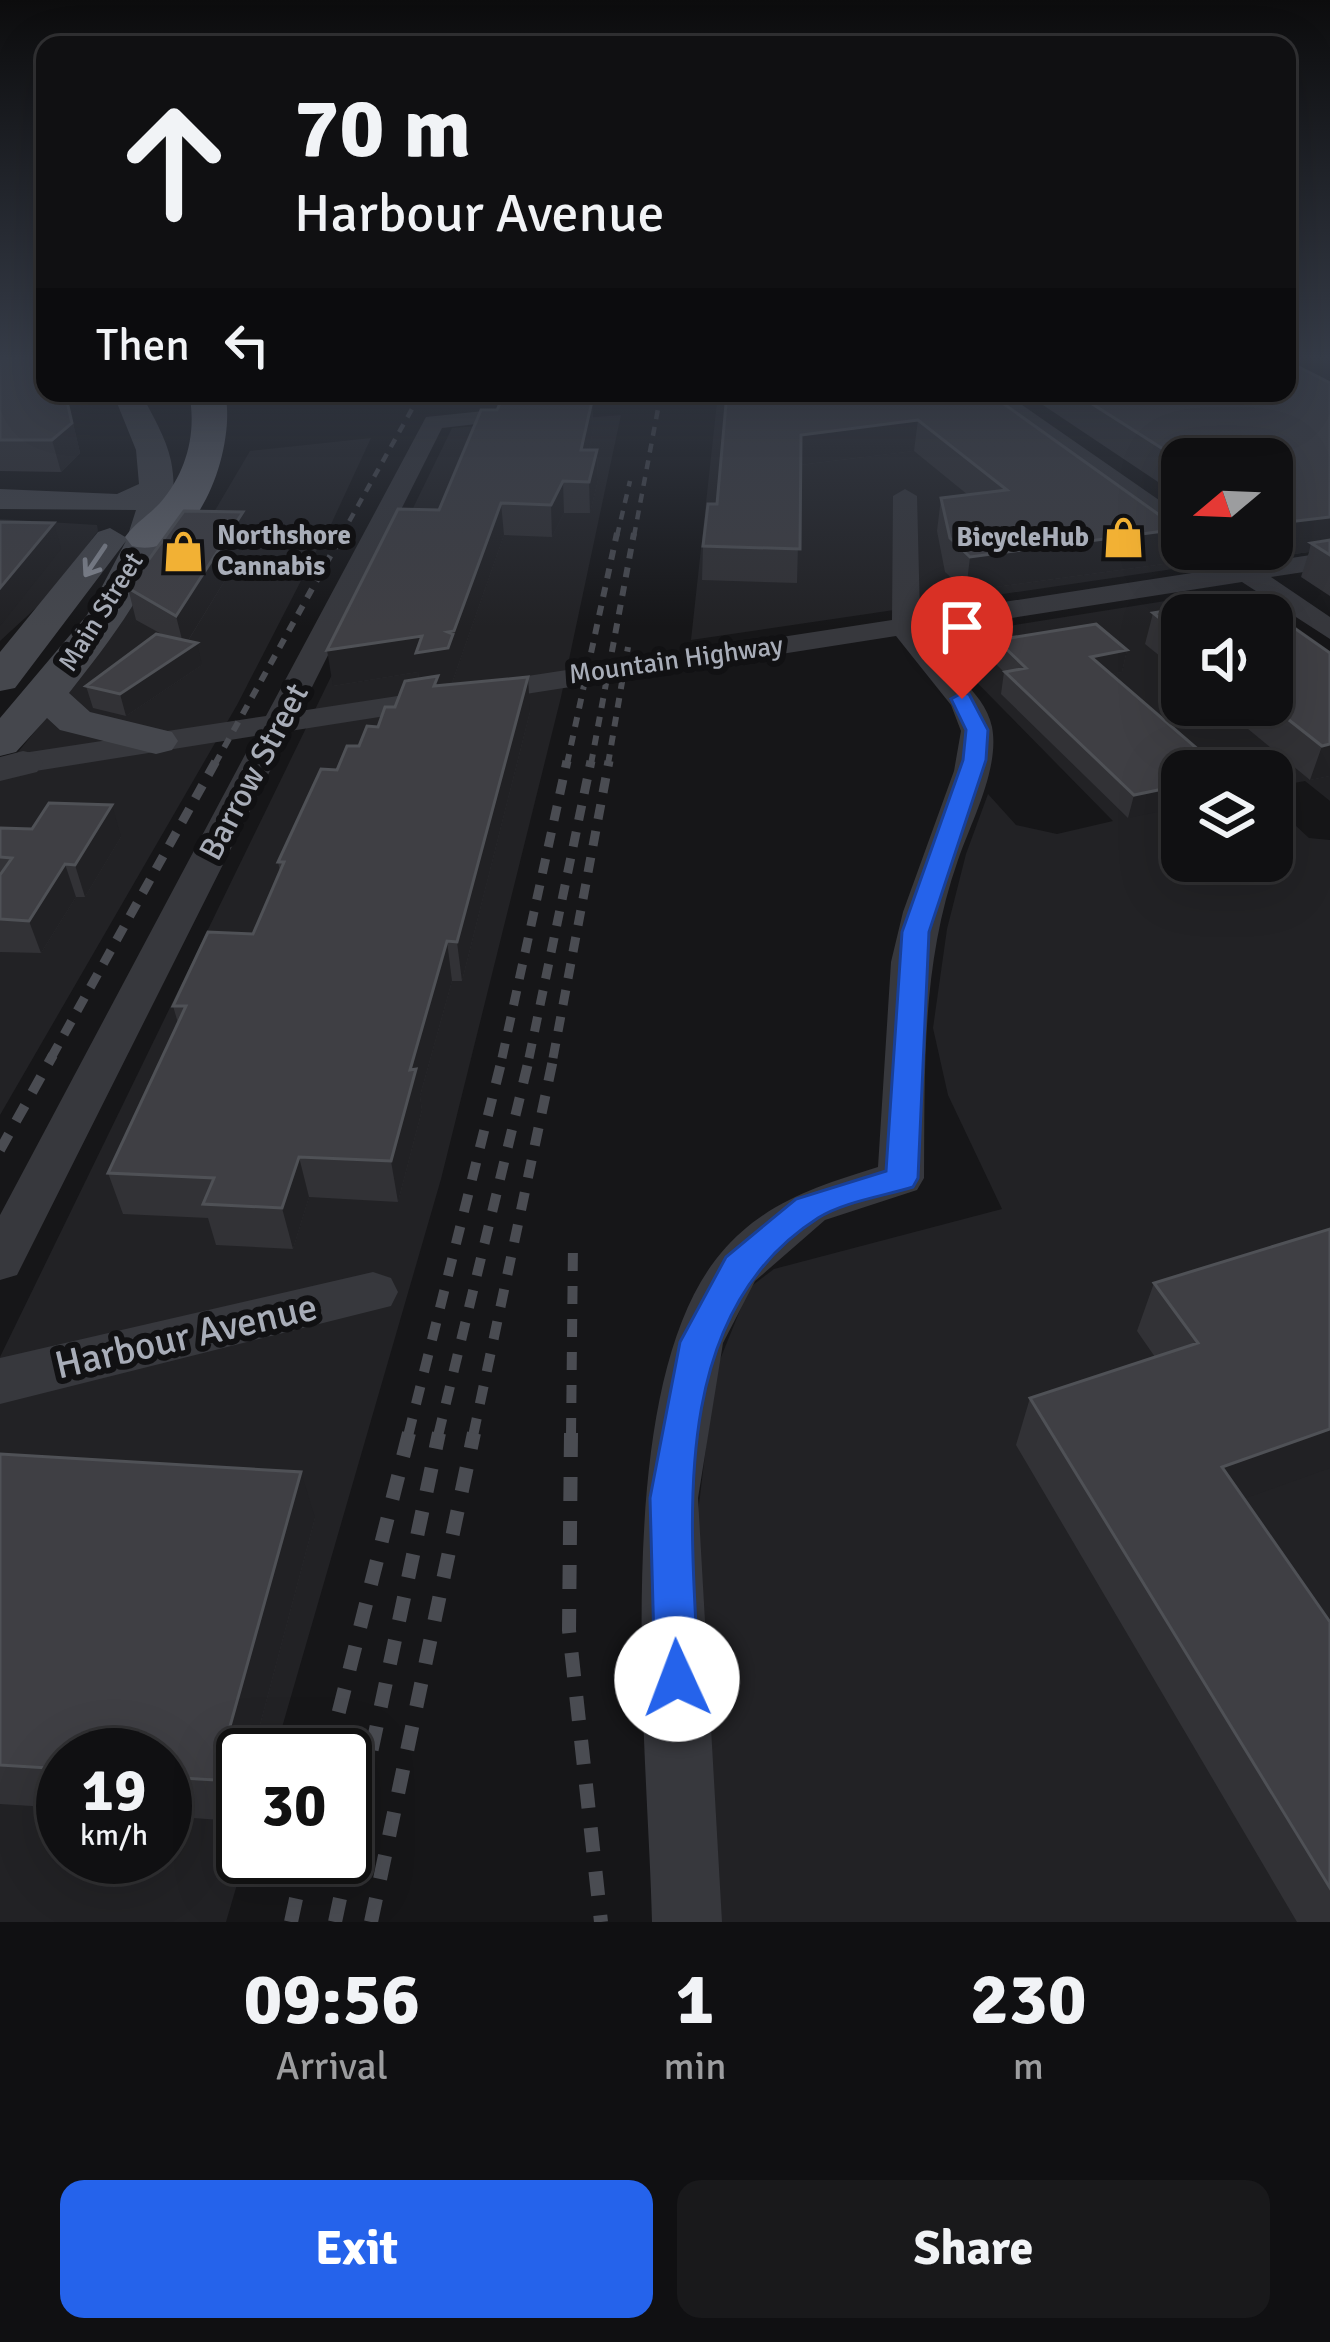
<!DOCTYPE html>
<html lang="en">
<head>
<meta charset="utf-8">
<style>
  body { margin:0; font-family:Signika,sans-serif; background:#19191b; color:#f1f3f6; height:100vh; display:flex; flex-direction:column; font-size:45px; white-space:nowrap }
  * { box-sizing:border-box; margin:0 }
  p { font-size:39px; color:#9c9d9f }
  .icon { flex:none; width:66px; height:66px; fill:none; stroke:currentColor; stroke-width:2; stroke-linecap:round; stroke-linejoin:round }
  .map { position:relative; height:1922px; overflow:hidden }
  .sheet { display:flex; flex-direction:column; background:#101012; flex:1 }
  .sheet>* { flex:none }
  .guide { position:absolute; left:36px; top:36px; width:1260px; height:366px; border-radius:24px; box-shadow:0 12px 48px #0002,0 0 0 3px #303032; background:#101012; color:#f1f3f6; overflow:hidden }
  .needle { width:78px; rotate:251deg }
  .tools { position:absolute; left:1161px; top:438px; display:grid; gap:24px }
  .tools a { display:grid; place-items:center; width:132px; height:132px; border-radius:24px; background:#101012; box-shadow:0 12px 48px #0002,0 0 0 3px #303032; font-size:60px }
  .speed { position:absolute; left:36px; top:1728px; display:flex; gap:24px; font-size:60px; font-weight:700; text-align:center }
  .speed>* { display:grid; place-content:center; width:156px; height:156px; border-radius:50%; background:#101012; box-shadow:0 12px 48px #0002,0 0 0 3px #303032; line-height:1 }
  .speed small { font-size:30px; font-weight:400 }
  .speed .limit { border:6px solid #111; border-radius:18px; background:#fff; color:#111 }
  .pin { position:absolute; display:grid; place-items:center; width:102px; height:102px; color:#fff; margin:-123px -51px; border-radius:50% 50% 50% 0; rotate:-45deg; box-shadow:0 0 12px #0007 }
  .pin .icon { rotate:45deg }
  .me { position:absolute; width:132px; margin:-66px; rotate:358deg; stroke-linejoin:round; filter:drop-shadow(0 0 9px #0008) }
  .turn { display:flex; align-items:center; gap:42px; height:252px; padding:0 60px; font-size:54px }
  .turn .icon { width:156px; height:156px; stroke-width:2.5 }
  .turn b { display:block; font-size:84px; line-height:102px }
  .then { display:flex; align-items:center; height:114px; padding:0 60px; background:#0003; gap:24px; font-size:45px }
  .eta { display:flex; justify-content:space-evenly; align-items:center; height:204px; text-align:center }
  .eta b { font-size:72px; font-weight:700; line-height:84px }
  .action { display:flex; gap:24px; margin-top:auto; padding:24px 60px }
  .action a { flex:1; height:138px; border-radius:24px; background:#2563eb; color:#fff; font-size:48px; font-weight:700; line-height:138px; text-align:center }
  .action a+a { background:#19191b; color:#f1f3f6 }
  .map>svg:first-child { display:block }
  .built { fill:#222225; fill-rule:evenodd }
  .lines { fill:none; stroke-linecap:round; stroke-linejoin:round }
  .minor { fill:#37383d; fill-rule:evenodd }
  .tertiary { fill:#37383d; fill-rule:evenodd }
  .secondary { fill:#45474d; fill-rule:evenodd }
  .motorway { fill:#63666e; fill-rule:evenodd }
  .rail-far4 { stroke:#4a4c52; stroke-width:4.5; stroke-dasharray:9 8; stroke-linecap:butt }
  .rail-far3 { stroke:#4a4c52; stroke-width:6; stroke-dasharray:10 9; stroke-linecap:butt }
  .rail-far2 { stroke:#4a4c52; stroke-width:9; stroke-dasharray:15 12; stroke-linecap:butt }
  .rail-far1 { stroke:#4a4c52; stroke-width:10; stroke-dasharray:18 15; stroke-linecap:butt }
  .rail { stroke:#4a4c52; stroke-width:14; stroke-dasharray:24 20; stroke-linecap:butt }
  .wall { fill:#323236 }
  .shaded-wall { fill:#212124 }
  .building { fill:#3f3f44; stroke:#4f5156; stroke-width:3 }
  .oneway { stroke:#858993 }
  .route { fill:#2563eb; stroke:#184099; stroke-width:3 }
  .labels { text-anchor:middle; dominant-baseline:central; stroke-width:12; stroke-linejoin:round; paint-order:stroke }
  .far-poi-label { font-size:27px; font-weight:bold; fill:#a8adb8; stroke:#111113; text-anchor:start }
  .far-street-label { font-size:27px; fill:#a8adb8; stroke:#111113 }
  .street-label { font-size:33px; fill:#a8adb8; stroke:#111113 }
  .near-street-label { font-size:39px; fill:#a8adb8; stroke:#111113 }
</style>
</head>
<body>
<div class="map">
<svg width="1330" height="1922" viewBox="0 0 1330 1922">
  <rect width="100%" height="100%" fill="#161618"/>
  <!-- built -->
  <path class="built" d="M718 393H963L1207 564 691 640Z
    M621 415 561 697 441 1179 274 1755H243L245 1857 226 1922H0V1357L452 428ZM63 1755H165V1857H63Z
    M371 438 327 533 204 529 250 451Z
    M0 519 97 525 98 531 50 595 0 641Z
    M176 534 323 538 237 705 0 1115V774L91 663Z
    M1228 591 1248 593 1330 651V801L1305 781 1283 785 1288 806 1282 813 1309 838 1330 840V1922H717L688 1595 715 1372 749 1288 774 1269 1002 1209 948 1095 933 1028 947 929 966 854 988 794 1016 825 1057 834 1113 821 943 648 952 635ZM1182 615H1272V705H1182ZM1182 771H1272V861H1182Z"/>
  <g class="lines">
    <!-- minor -->
    <path class="minor" d="M981 393H1005L1182 516V535Z
      M531 406 539 407V417L442 428 300 711 892 620 893 496 905 489 917 496 920 615 1224 568 1200 549H1230L1252 564 1330 552V568L1271 577 1330 617V639L1242 582 922 632C938 668 984 687 992 727 1000 768 971 822 958 860 921 965 925 1069 924 1178L917 1190 825 1220 755 1281 723 1343 698 1498 722 1922H652C648 1749 607 1388 721 1253 764 1202 818 1186 878 1167L891 962 903 912 954 771 961 731 951 705 896 636 290 731 17 1275 0 1280V1215L255 736 23 773 7 763 23 753 266 716 426 417Z
      M373 1272 391 1278 398 1292 391 1306 0 1404V1358Z"/>
    <!-- tertiary -->
    <path class="tertiary" d="M23 751 37 754 43 763 37 772 0 781V757Z"/>
    <!-- secondary -->
    <path class="secondary" d="M113 393H141C152 415 166 437 171 461 188 544 117 632 69 693L90 712 172 732 178 741 172 750 156 754 60 730 47 718 16 752 0 756V718L87 615 126 541 15 688 0 691V652L98 532 110 528 127 538 136 510 0 509V489L117 494 139 484 136 450Z"/>
    <!-- motorway -->
    <path class="motorway" d="M189 393H225C237 444 199 563 132 546L125 537C135 523 149 515 160 503 187 472 197 432 189 393Z"/>
    <!-- rail-far4 -->
    <path class="rail-far4" d="M341 536 421 393
      M617 536 630 481
      M634 536 661 393"/>
    <!-- rail-far3 -->
    <path class="rail-far3" d="M215 764 343 533
      M567 764 617 533
      M591 764 634 533
      M608 764 628 647"/>
    <!-- rail-far2 -->
    <path class="rail-far2" d="M51 1058 216 761
      M502 1058 567 761
      M529 1058 591 761
      M553 1058 609 761"/>
    <!-- rail-far1 -->
    <path class="rail-far1" d="M0 1150 53 1055
      M408 1436 503 1055
      M438 1436 530 1055
      M473 1436 554 1055
      M571 1436 573 1243"/>
    <!-- rail -->
    <path class="rail" d="M571 1433 569 1630 601 1922
      M328 1755 409 1433
      M291 1922 305 1857
      M335 1922 439 1433
      M371 1922 474 1433"/>
  </g>
  <!-- wall -->
  <path class="wall" d="M0 357 66 393 80 453 61 472 0 471Z
    M1330 383V596L1301 577 1309 552 1271 557 1259 549H1272V459H1182V498L1025 393H1287Z
    M727 393 1005 405 1179 529 1171 563 966 591 945 572 937 531 941 498 968 495 914 451 800 465 797 583 702 580 703 546 717 504Z
    M592 401 593 430 589 450H597L598 480 590 513H564L552 537 504 535 452 683 439 685 530 712 462 981H452L420 1096 422 1110 398 1202 309 1197 293 1249 216 1245 208 1218 123 1214 108 1173 178 1023 173 1006 253 934 280 871 278 862 337 770 419 679 418 672 333 686 497 410Z
    M249 541 188 641 202 665 126 716 93 708 86 686 165 636 136 620 128 588Z
    M1250 597 1330 653V776L1310 780 1219 705H1272V615H1182V674L1145 644 1153 613Z
    M997 640 1127 650 1122 672 1111 674 1223 771 1128 818 1001 694 1004 672 994 662Z
    M0 828 121 837 85 897H76L41 953 0 952Z
    M1330 1229 1244 1498 1330 1622V1922H1297L1016 1445 1030 1398 1155 1357 1137 1331 1154 1283Z
    M0 1454 315 1518 252 1755H243L235 1821 165 1816V1755H63V1808L0 1804Z"/>
  <!-- shaded-wall -->
  <path class="shaded-wall" d="M66 393 80 453 61 472 52 440Z
    M1002 393H1007L1003 414 997 399Z
    M592 401 593 430 583 480 581 450Z
    M918 420 914 451 799 465 801 435Z
    M597 450 598 480 590 513 589 482Z
    M563 481 564 513 552 537 551 505Z
    M1330 500V549L1311 543 1309 552 1271 557 1280 523Z
    M501 503 504 535 452 683 420 688 418 672 333 686 327 650 448 632Z
    M243 512 249 541 184 647 176 616Z
    M54 523 61 549 0 626V588Z
    M1179 529 1171 563 966 591 970 557Z
    M197 643 202 665 126 716 120 694Z
    M1127 650 1122 672 1086 679 1091 657Z
    M528 677 530 712 462 981 457 942Z
    M1330 744V776L1310 780 1322 746Z
    M1182 785V807L1128 818 1134 795Z
    M112 805 121 837 85 897 75 865Z
    M65 864 76 897 41 953 29 921Z
    M447 941 452 981 420 1096 422 1110 398 1202 391 1161 410 1070Z
    M299 1157 309 1197 293 1249 282 1208Z
    M1330 1429V1468L1201 1514 1222 1467Z
    M301 1472 315 1518 252 1755H243V1790L235 1821 215 1780Z"/>
  <!-- building -->
  <path class="building" d="M0 357H45V393H65L72 423 52 440H0Z
    M1287 361 1330 383V517L1280 523 1272 518V459H1182V461L1075 393H1287Z
    M727 393H1002L997 399 1179 529 970 557 950 538 941 498 1007 490 918 420 801 435 800 549 703 546 708 504H717Z
    M502 399 592 401 581 450H597L589 482 563 481 551 505 501 503 454 631 448 632 453 634 448 648 416 653 422 636 327 650 398 509 439 510 481 410H497Z
    M184 511 243 512 176 616 128 588Z
    M0 522 54 523 0 588Z
    M1330 540V555L1311 543Z
    M1250 597 1330 653V744L1322 746 1270 705H1272V615H1182V636L1153 613Z
    M1096 624 1127 650 1091 657 1223 771H1182V785L1134 795 1005 672 1026 668 997 640Z
    M156 634 197 643 120 694 86 686Z
    M438 676 434 686 528 677 457 942 447 941 410 1070 416 1069 391 1161 299 1157 282 1208 203 1204 214 1178 108 1173 186 1006H173L208 932 253 934 284 862H278L321 769 337 770 347 746H359L367 726 378 727 385 707H395L405 681Z
    M49 803 112 805 75 865 65 864 29 921 0 919V875L12 858 0 857V828L32 829Z
    M1330 1229V1429L1222 1467 1330 1622V1888L1030 1398 1198 1343 1154 1283Z
    M0 1454 301 1472 215 1780 165 1777V1755H63V1769L0 1765Z"/>
  <!-- one-way arrows -->
  <defs><path id="oneway-shaft" d="M-6 0H5M1.5-3L5.5 0L1.5 3" fill="none" stroke-width="1.6" stroke-linecap="round" stroke-linejoin="round" transform="scale(3)"/></defs>
  <use class="oneway" href="#oneway-shaft" transform="translate(95 561) rotate(124)"/>
  <!-- sky -->
  <linearGradient id="sky" x2="0" y2="1"><stop stop-color="#0c0c0d"/><stop offset="0.57" stop-color="#363c48"/><stop offset="1" stop-color="#363c48" stop-opacity="0"/></linearGradient>
  <rect width="1330" height="627" fill="url(#sky)"/>
  <!-- route -->
  <path class="route" d="M962 693 969 694 988 730 986 760 929 932 918 1178 913 1187C884 1196 843 1202 818 1218 666 1315 691 1524 699 1679L692 1694 677 1701 662 1694 655 1679 650 1498 680 1342 726 1257 796 1199 886 1171 902 932 963 760 966 730 951 699Z"/>
  <!-- icons -->
  <defs>
    <symbol id="shop-bare" viewBox="-9 -9 18 18"><path d="M-5-2.5h2.3a2.7 3.5 0 0 1 5.4 0H5L5.5 6h-11ZM-1.5-2.5h3a1.5 2.3 0 0 0-3 0Z" fill="#f2b134" stroke="#111113" stroke-width="2.5" paint-order="stroke"/></symbol>
  </defs>
  <g fill-rule="evenodd">
    <use href="#shop-bare" x="1094" y="508" width="59" height="59"/>
    <use href="#shop-bare" x="154" y="522" width="59" height="59"/>
  </g>
  <g class="labels">
    <!-- far-poi labels -->
    <g class="far-poi-label">
      <text x="217" y="535">Northshore<tspan x="217" dy="31">Cannabis</tspan></text>
      <text x="1089" y="537" text-anchor="end">BicycleHub</text>
    </g>
    <!-- far-street labels -->
    <g class="far-street-label">
      <text transform="translate(101 612) rotate(-58)">Main Street</text>
      <text transform="translate(676 660) rotate(-8)">Mountain Highway</text>
    </g>
    <!-- street labels -->
    <g class="street-label">
      <text transform="translate(254 772) rotate(-62)">Barrow Street</text>
    </g>
    <!-- near-street labels -->
    <g class="near-street-label">
      <text transform="translate(186 1336) rotate(-13)">Harbour Avenue</text>
    </g>
  </g>
</svg>
<div class="tools">
<a><svg class="needle" viewBox="-14 -14 28 28"><path d="M0-13l5 13h-10z" fill="#e53935"/><path d="M0 13l5-13h-10z" fill="#9c9d9f"/></svg></a>
<a><svg class="icon" aria-label="sound" viewBox="0 0 24 24"><path d="M4 9h4l5-4v14l-5-4H4zM17 9q2 3 0 6"/></svg></a>
<a><svg class="icon" aria-label="layers" viewBox="0 0 24 24"><path d="M12 4l9 5-9 5-9-5zM3 14l9 5 9-5"/></svg></a>
</div>
<div class="speed"><div>19<small>km/h</small></div><div class="limit">30</div></div>
<div class="pin" style="left:962px;top:699px;background:#d93025"><svg class="icon" aria-label="arrive" viewBox="0 0 24 24"><path d="M6 21V4h12l-3 4 3 4H6"/></svg></div>
<svg class="me" style="left:677px;top:1679px" viewBox="-20 -20 40 40"><circle r="19" fill="#fff"/><path d="M0-13L10 11 0 6-10 11z" fill="#2563eb"/></svg>
<div class="guide">
<div class="turn"><svg class="icon" aria-label="ahead" viewBox="0 0 24 24"><path d="M12 20V5M6 11l6-6 6 6"/></svg><div><b>70 m</b>Harbour Avenue</div></div>
<div class="then">Then<svg class="icon" aria-label="left" viewBox="0 0 24 24"><path d="M17 20v-9H6M10 6l-5 5 5 5"/></svg></div>
</div>
</div>
<section class="sheet">
<div class="eta">
<div><b>09:56</b><p>Arrival</p></div>
<div><b>1</b><p>min</p></div>
<div><b>230</b><p>m</p></div>
</div>
<div class="action"><a>Exit</a><a>Share</a></div>
</section>
</body>
</html>
